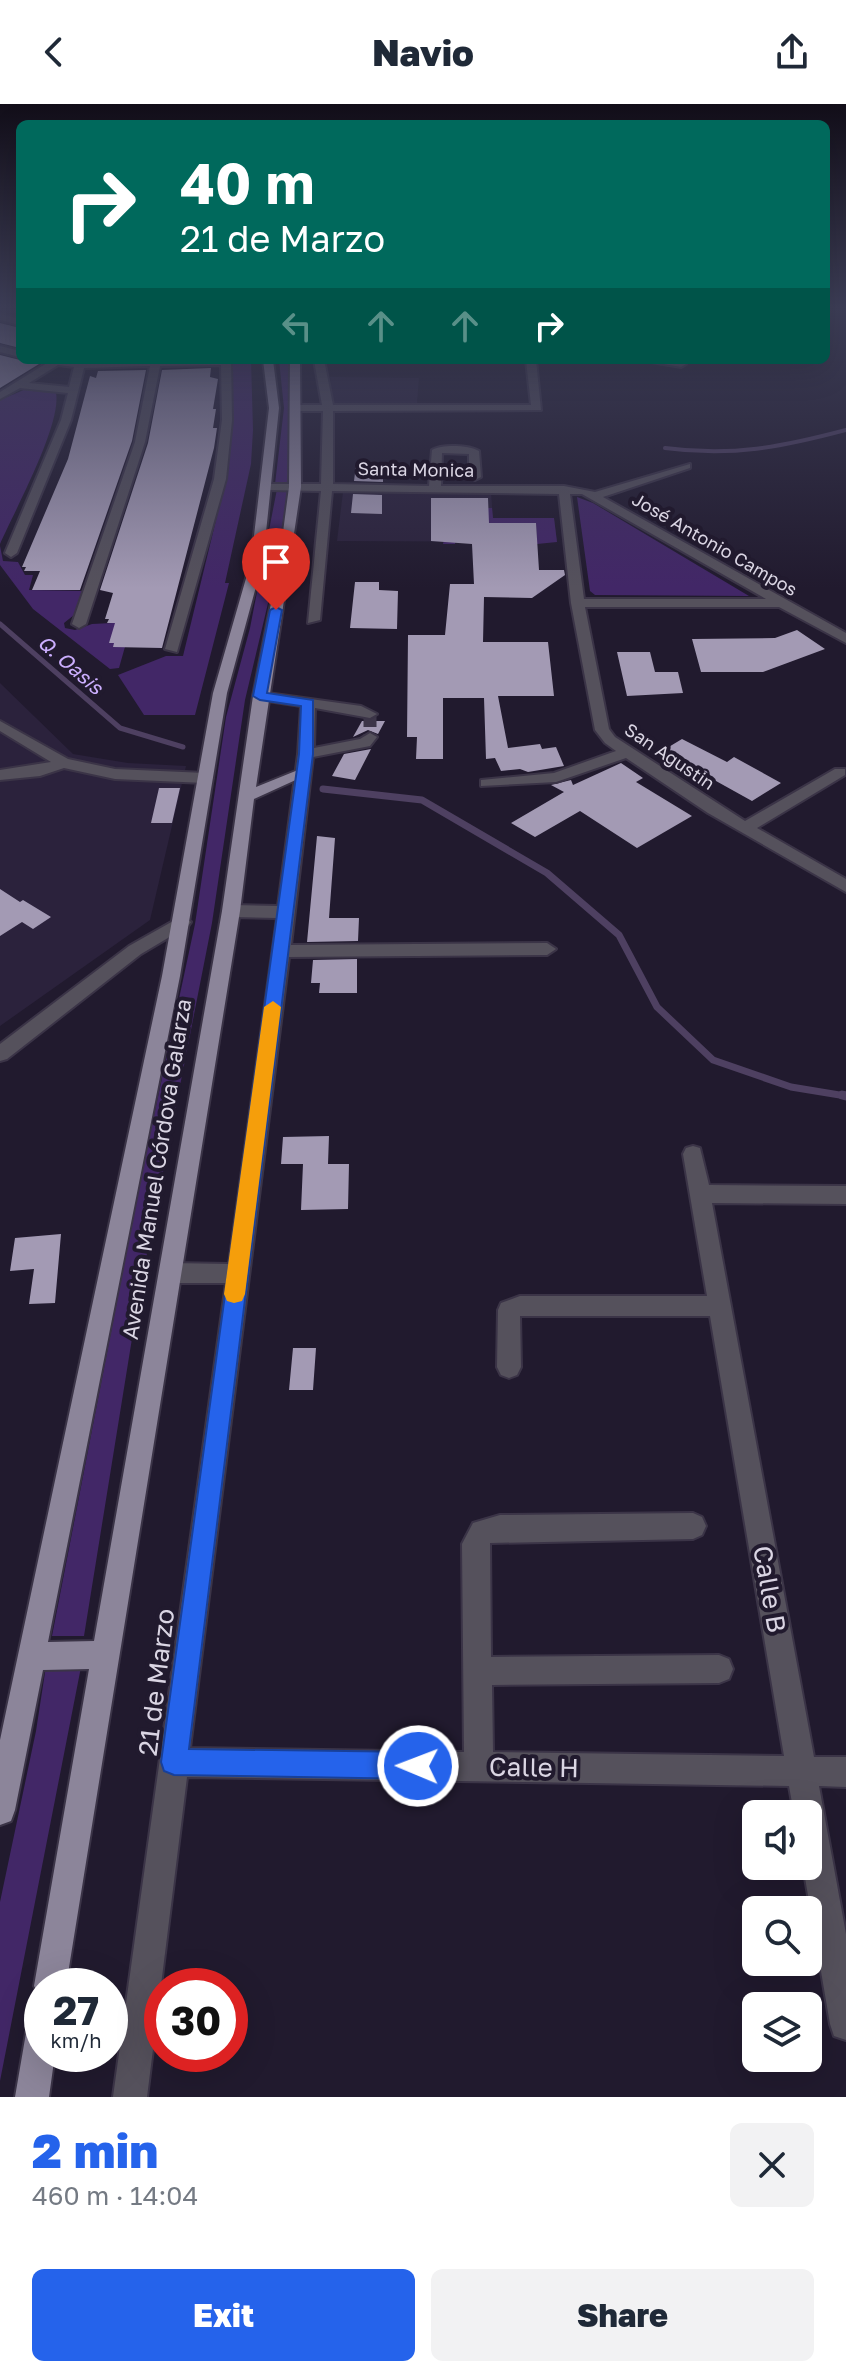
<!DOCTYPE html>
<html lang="en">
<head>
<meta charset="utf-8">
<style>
  body { margin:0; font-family:"Golos Text",sans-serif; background:#f2f2f3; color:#1f2937; height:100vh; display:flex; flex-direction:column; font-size:30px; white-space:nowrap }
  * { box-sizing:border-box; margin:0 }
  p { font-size:26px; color:#747a83 }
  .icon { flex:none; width:44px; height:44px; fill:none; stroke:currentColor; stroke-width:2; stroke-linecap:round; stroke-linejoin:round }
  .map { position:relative; height:1993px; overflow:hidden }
  .drawer { display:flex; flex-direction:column; background:#fff; flex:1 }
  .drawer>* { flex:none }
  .hud { position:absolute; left:16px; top:16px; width:814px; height:244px; border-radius:12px; box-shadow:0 8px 32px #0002; background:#00695c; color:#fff; overflow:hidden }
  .fabs { position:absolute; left:742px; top:1696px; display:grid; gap:16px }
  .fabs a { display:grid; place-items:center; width:80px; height:80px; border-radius:12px; background:#fff; box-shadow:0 8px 32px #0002; font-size:40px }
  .speed { position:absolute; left:24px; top:1864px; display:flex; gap:16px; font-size:40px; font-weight:700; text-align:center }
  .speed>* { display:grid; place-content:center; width:104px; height:104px; border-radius:50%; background:#fff; box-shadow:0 8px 32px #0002; line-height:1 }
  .speed small { font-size:20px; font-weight:400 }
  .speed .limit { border:12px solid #d22; background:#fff; color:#111 }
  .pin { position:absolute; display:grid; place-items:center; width:68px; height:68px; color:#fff; margin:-82px -34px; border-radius:50% 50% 50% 0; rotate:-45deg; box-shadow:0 0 8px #0007 }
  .pin .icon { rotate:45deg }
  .me { position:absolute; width:88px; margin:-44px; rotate:271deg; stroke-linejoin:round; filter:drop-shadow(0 0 6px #0008) }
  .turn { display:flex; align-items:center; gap:28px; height:168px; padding:0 32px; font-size:36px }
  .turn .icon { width:104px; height:104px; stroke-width:2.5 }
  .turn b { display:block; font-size:56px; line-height:68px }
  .lanes { display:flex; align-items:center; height:76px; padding:0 32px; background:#0003; justify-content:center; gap:40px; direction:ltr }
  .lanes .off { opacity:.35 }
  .round { display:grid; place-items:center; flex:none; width:84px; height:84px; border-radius:12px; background:#f2f2f3 }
  .head { display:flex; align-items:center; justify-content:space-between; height:136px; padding:0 32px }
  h1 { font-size:48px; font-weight:800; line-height:60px; color:#2563eb }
  .action { display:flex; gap:16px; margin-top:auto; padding:16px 32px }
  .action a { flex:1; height:92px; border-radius:12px; background:#2563eb; color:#fff; font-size:32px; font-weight:800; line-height:92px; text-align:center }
  .action a+a { background:#f2f2f3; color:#1f2937 }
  header { display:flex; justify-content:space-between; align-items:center; height:104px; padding:0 32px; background:#fff; font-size:36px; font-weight:800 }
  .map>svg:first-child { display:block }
  .built { fill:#2b223c }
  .green { fill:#422767 }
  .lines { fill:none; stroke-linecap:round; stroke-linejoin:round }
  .stream-far3 { stroke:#4e4061; stroke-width:4 }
  .stream-far2 { stroke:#4e4061; stroke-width:5 }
  .stream-far1 { stroke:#4e4061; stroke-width:7 }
  .stream { stroke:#4e4061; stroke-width:9 }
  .building { fill:#a39ab4 }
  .minor-tunnel { stroke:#3d3649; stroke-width:13; stroke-dasharray:13 7; stroke-linecap:butt }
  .minor-casing { stroke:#3b3447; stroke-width:4 }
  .major-casing { stroke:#3b3447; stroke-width:4 }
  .minor { fill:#55515c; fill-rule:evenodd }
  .major { fill:#8c859a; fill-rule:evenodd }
  .route { fill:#2563eb; stroke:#184099; stroke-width:2 }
  .slow { fill:#f59e0b }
  .labels { text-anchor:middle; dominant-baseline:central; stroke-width:8; stroke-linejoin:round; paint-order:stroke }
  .far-street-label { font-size:18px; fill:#dad5e3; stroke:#211a2e }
  .far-water-label { font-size:20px; font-style:italic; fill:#cbaefe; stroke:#211a2e }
  .street-label { font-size:22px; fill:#dad5e3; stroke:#211a2e }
  .near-street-label { font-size:26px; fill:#dad5e3; stroke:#211a2e }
</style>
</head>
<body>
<header><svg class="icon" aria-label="back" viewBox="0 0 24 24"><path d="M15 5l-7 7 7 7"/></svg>Navio<svg class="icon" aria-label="share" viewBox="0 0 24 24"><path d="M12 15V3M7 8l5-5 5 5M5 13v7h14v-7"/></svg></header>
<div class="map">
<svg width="846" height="1993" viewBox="0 0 846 1993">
  <rect width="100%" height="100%" fill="#211a2e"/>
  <!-- built -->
  <path class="built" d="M330 273 419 274 417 299 331 300Z
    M347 387 491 389 493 414H554L557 438 337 437 343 388Z
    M0 579 73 650 128 659 186 662 150 816 0 922Z"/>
  <!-- green -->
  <path class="green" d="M230 256H251L253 326 251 360 225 479H229L195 611H144L118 571 166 552H183L217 412 232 329Z
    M279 256H290L293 304 288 380H275L284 304Z
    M26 285 56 289C62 320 14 408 0 440V296Z
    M277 385H288L274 474 245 596 212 819 140 1185 84 1532H52L144 1058 195 820 226 613 250 524Z
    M577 393 593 399 749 492 595 491 590 487Z
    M452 404H492L493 414H554L557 438 537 440 536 419 456 434 455 440H443Z
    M0 442 3 457 18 458 25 471H33L29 486 85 487 79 507 64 519 65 524 75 526 92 520 132 518 119 564 110 565 33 505 0 461Z
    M46 1562 81 1563 0 1977V1798L36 1627Z"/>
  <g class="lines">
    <!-- stream-far3 -->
    <path class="stream-far3" d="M665 344C732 353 782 343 846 326"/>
    <!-- stream-far2 -->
    <path class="stream-far2" d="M0 520 120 624 183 643"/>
    <!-- stream-far1 -->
    <path class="stream-far1" d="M323 685 422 696 547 769 619 831 657 903 713 956 791 983 846 992"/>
    <!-- stream -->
    <path class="stream" d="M842 991 846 992"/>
  </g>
  <!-- building -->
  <path class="building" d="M0 219 20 224V244L0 239Z
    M0 251 20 256 39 260 0 284Z
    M211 264 210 273 218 275 213 305H216L213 324H217L214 344 162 544 113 543 114 539H109L115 519H107L109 515H105L113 489 100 486 148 339 162 266Z
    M146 266 132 337 80 486H32L40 467H24L26 463H22L68 355 90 272 96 274 98 267Z
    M356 361H383V378L354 377Z
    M353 390 382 391V410L351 409Z
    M431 394H488L489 419H536L539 466H564L565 471 532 494 484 493 483 538H548L554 592H498L508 644 540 640 542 645 556 643 564 662 528 668 520 665 501 667 495 654 486 655 484 594H443V655H416L417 633H407L408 531H445L450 480H474L472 440 431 437Z
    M355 478H379V486L398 487 397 525 350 524Z
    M797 526 825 545 763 568H701L692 535 775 534Z
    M617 548H650L655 568H678L683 589 627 592Z
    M362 617H385L378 630 368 626 353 633Z
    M682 635 727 658 734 653 781 679 752 697 662 647Z
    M371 645 355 676 332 672 344 650Z
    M621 659 643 674 636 678 692 712 637 744 580 707 535 733 511 719 564 688 551 681 571 676 573 681Z
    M159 684H180L172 719H151Z
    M317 732 335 734 329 814H359L358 837 307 838Z
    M0 785 20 798 23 796 51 813 33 825 22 818 0 832Z
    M357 855V889H319L320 879H311L313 856Z
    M329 1032 328 1060H349L348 1105 301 1106 303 1060H281L283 1033Z
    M61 1130 55 1199 29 1200 34 1165 10 1167 15 1134Z
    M293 1244H316L313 1286H289Z"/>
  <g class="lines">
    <!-- minor-tunnel -->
    <path class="minor-tunnel" d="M370 610V633"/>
    <defs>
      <path id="minor" d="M0 210 20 215V221L0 216Z
        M0 242 20 247V253L0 248Z
        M39 256 231 258 232 316 226 375 177 548 165 545 214 375 222 316 221 261 160 262 145 338 86 520 79 524 72 520 135 338 150 262 84 264 71 316 17 449 11 453 5 449 61 316 68 289 20 284 0 295V288L47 259ZM58 261 74 263 69 283 29 279Z
        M314 256H324L333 301H531L526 256H536L541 306 333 307V380L429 382 432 346C442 340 469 341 479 347L481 373 475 376 469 373V350L442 349 441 382H564L595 388 690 360V364L603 393 846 529V539L779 503H585L609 625 615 633 745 717 835 665H845V671L757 724 846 775V788L708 709 626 654 556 678 481 682V676L554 669 616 647 605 639 595 626 571 499 559 390 332 387 320 516 308 519 321 387 267 386 261 383 267 380H321L323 307H297L292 304 297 301H322ZM570 390H582L766 495H584Z
        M640 256H671L686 260 681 263Z
        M260 588 361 602 377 610 370 614 315 604 314 644 360 635 370 629 377 633 370 642 313 653 291 841 547 839 556 845 547 851 289 853 190 1644 464 1648 462 1440 473 1419 500 1411 693 1409 702 1413 706 1422 702 1431 693 1435 490 1439 491 1553 719 1551 729 1555 733 1565 729 1575 719 1579 492 1581 493 1648 784 1652 710 1212H520L521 1263 517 1271 509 1274 501 1271 497 1263 498 1206 501 1199 520 1192H707L683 1050 686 1044 693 1042 700 1044 709 1081 846 1082V1100L712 1099 814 1653H846V1683L819 1682 846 1830V1936L834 1932 830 1920 803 1762H808V1710H794L789 1682 187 1673 147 1993H113L226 1179H170L162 1176 159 1169 162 1162 170 1159 229 1160 277 814 231 813 222 807 231 801 278 802 298 650 301 602 255 595 253 592Z
        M0 617 68 655 115 665 205 669 213 674 205 679 115 675 64 664 40 672 0 676V666L51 658 0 627Z
        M182 812 191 818 188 822 141 850 7 955 0 957V940L129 842Z"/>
      <path id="major" d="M263 256H273L279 304 263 457 227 589 180 872 48 1538 94 1537 222 807 253 592 279 458 289 383 290 256H300L301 383 256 683 298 666H308L311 669 254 695 240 807 66 1882H42V1895L34 1882 89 1565 43 1566 15 1706 11 1717 0 1721V1636L162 872 213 589 251 457 269 304Z
        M42 1913V1950H55L49 1993H15L26 1929 30 1917Z"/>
    </defs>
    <!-- minor casing -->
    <use href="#minor" class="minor-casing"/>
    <!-- major casing -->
    <use href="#major" class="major-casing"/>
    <!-- minor -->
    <use href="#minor" class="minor"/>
    <!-- major -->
    <use href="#major" class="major"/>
  </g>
  <!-- sky -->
  <linearGradient id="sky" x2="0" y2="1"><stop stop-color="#120e19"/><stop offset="0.42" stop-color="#3d3e57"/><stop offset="1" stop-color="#3d3e57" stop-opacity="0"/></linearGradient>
  <rect width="846" height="484" fill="url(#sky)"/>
  <!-- route -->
  <path class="route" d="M276 503 282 506 267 589 313 596V650L189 1645 418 1648 427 1652 431 1662 427 1671 418 1675 174 1671 164 1667 161 1658 299 650 301 602 260 596 253 592 270 506Z"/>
  <!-- slow -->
  <path class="slow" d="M273 897 281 903 245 1190 242 1197 234 1199 227 1197 224 1190 264 903Z"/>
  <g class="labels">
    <!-- far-street labels -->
    <g class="far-street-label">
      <text transform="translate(416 365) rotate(1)">Santa Monica</text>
      <text transform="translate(715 440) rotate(30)">José Antonio Campos</text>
      <text transform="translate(670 652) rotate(34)">San Agustin</text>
    </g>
    <!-- far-water labels -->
    <g class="far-water-label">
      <text transform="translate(71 560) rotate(41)">Q. Oasis</text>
    </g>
    <!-- street labels -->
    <g class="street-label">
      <text transform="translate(156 1065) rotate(-81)">Avenida Manuel Córdova Galarza</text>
    </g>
    <!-- near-street labels -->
    <g class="near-street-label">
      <text transform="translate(770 1485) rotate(80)">Calle B</text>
      <text transform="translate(156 1578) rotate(-83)">21 de Marzo</text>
      <text transform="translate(534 1663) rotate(1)">Calle H</text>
    </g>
  </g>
</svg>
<div class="fabs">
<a><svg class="icon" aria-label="sound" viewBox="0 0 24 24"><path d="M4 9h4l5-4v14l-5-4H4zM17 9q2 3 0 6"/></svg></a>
<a><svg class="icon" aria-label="search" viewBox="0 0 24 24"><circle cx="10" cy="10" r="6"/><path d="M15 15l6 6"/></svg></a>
<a><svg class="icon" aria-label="layers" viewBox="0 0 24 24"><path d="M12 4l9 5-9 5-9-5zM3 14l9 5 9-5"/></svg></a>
</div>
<div class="speed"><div>27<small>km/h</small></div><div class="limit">30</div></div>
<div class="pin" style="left:276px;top:506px;background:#d93025"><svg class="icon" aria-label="arrive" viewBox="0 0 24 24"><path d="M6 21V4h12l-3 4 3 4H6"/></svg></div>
<svg class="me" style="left:418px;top:1662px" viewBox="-20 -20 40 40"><circle r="17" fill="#2563eb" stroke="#fff" stroke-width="3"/><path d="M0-11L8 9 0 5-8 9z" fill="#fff"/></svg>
<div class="hud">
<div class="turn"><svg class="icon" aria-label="right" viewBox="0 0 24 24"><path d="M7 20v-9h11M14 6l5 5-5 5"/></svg><div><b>40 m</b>21 de Marzo</div></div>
<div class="lanes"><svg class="icon off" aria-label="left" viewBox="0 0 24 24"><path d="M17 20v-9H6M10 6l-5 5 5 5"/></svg><svg class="icon off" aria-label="ahead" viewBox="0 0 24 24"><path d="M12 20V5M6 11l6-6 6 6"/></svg><svg class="icon off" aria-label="ahead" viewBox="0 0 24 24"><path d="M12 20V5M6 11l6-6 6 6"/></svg><svg class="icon" aria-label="right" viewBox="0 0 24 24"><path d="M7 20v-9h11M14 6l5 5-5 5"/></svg></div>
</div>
</div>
<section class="drawer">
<div class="head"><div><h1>2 min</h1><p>460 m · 14:04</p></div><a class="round"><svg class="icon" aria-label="close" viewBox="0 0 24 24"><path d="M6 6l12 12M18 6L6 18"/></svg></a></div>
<div class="action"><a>Exit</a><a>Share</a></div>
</section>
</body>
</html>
